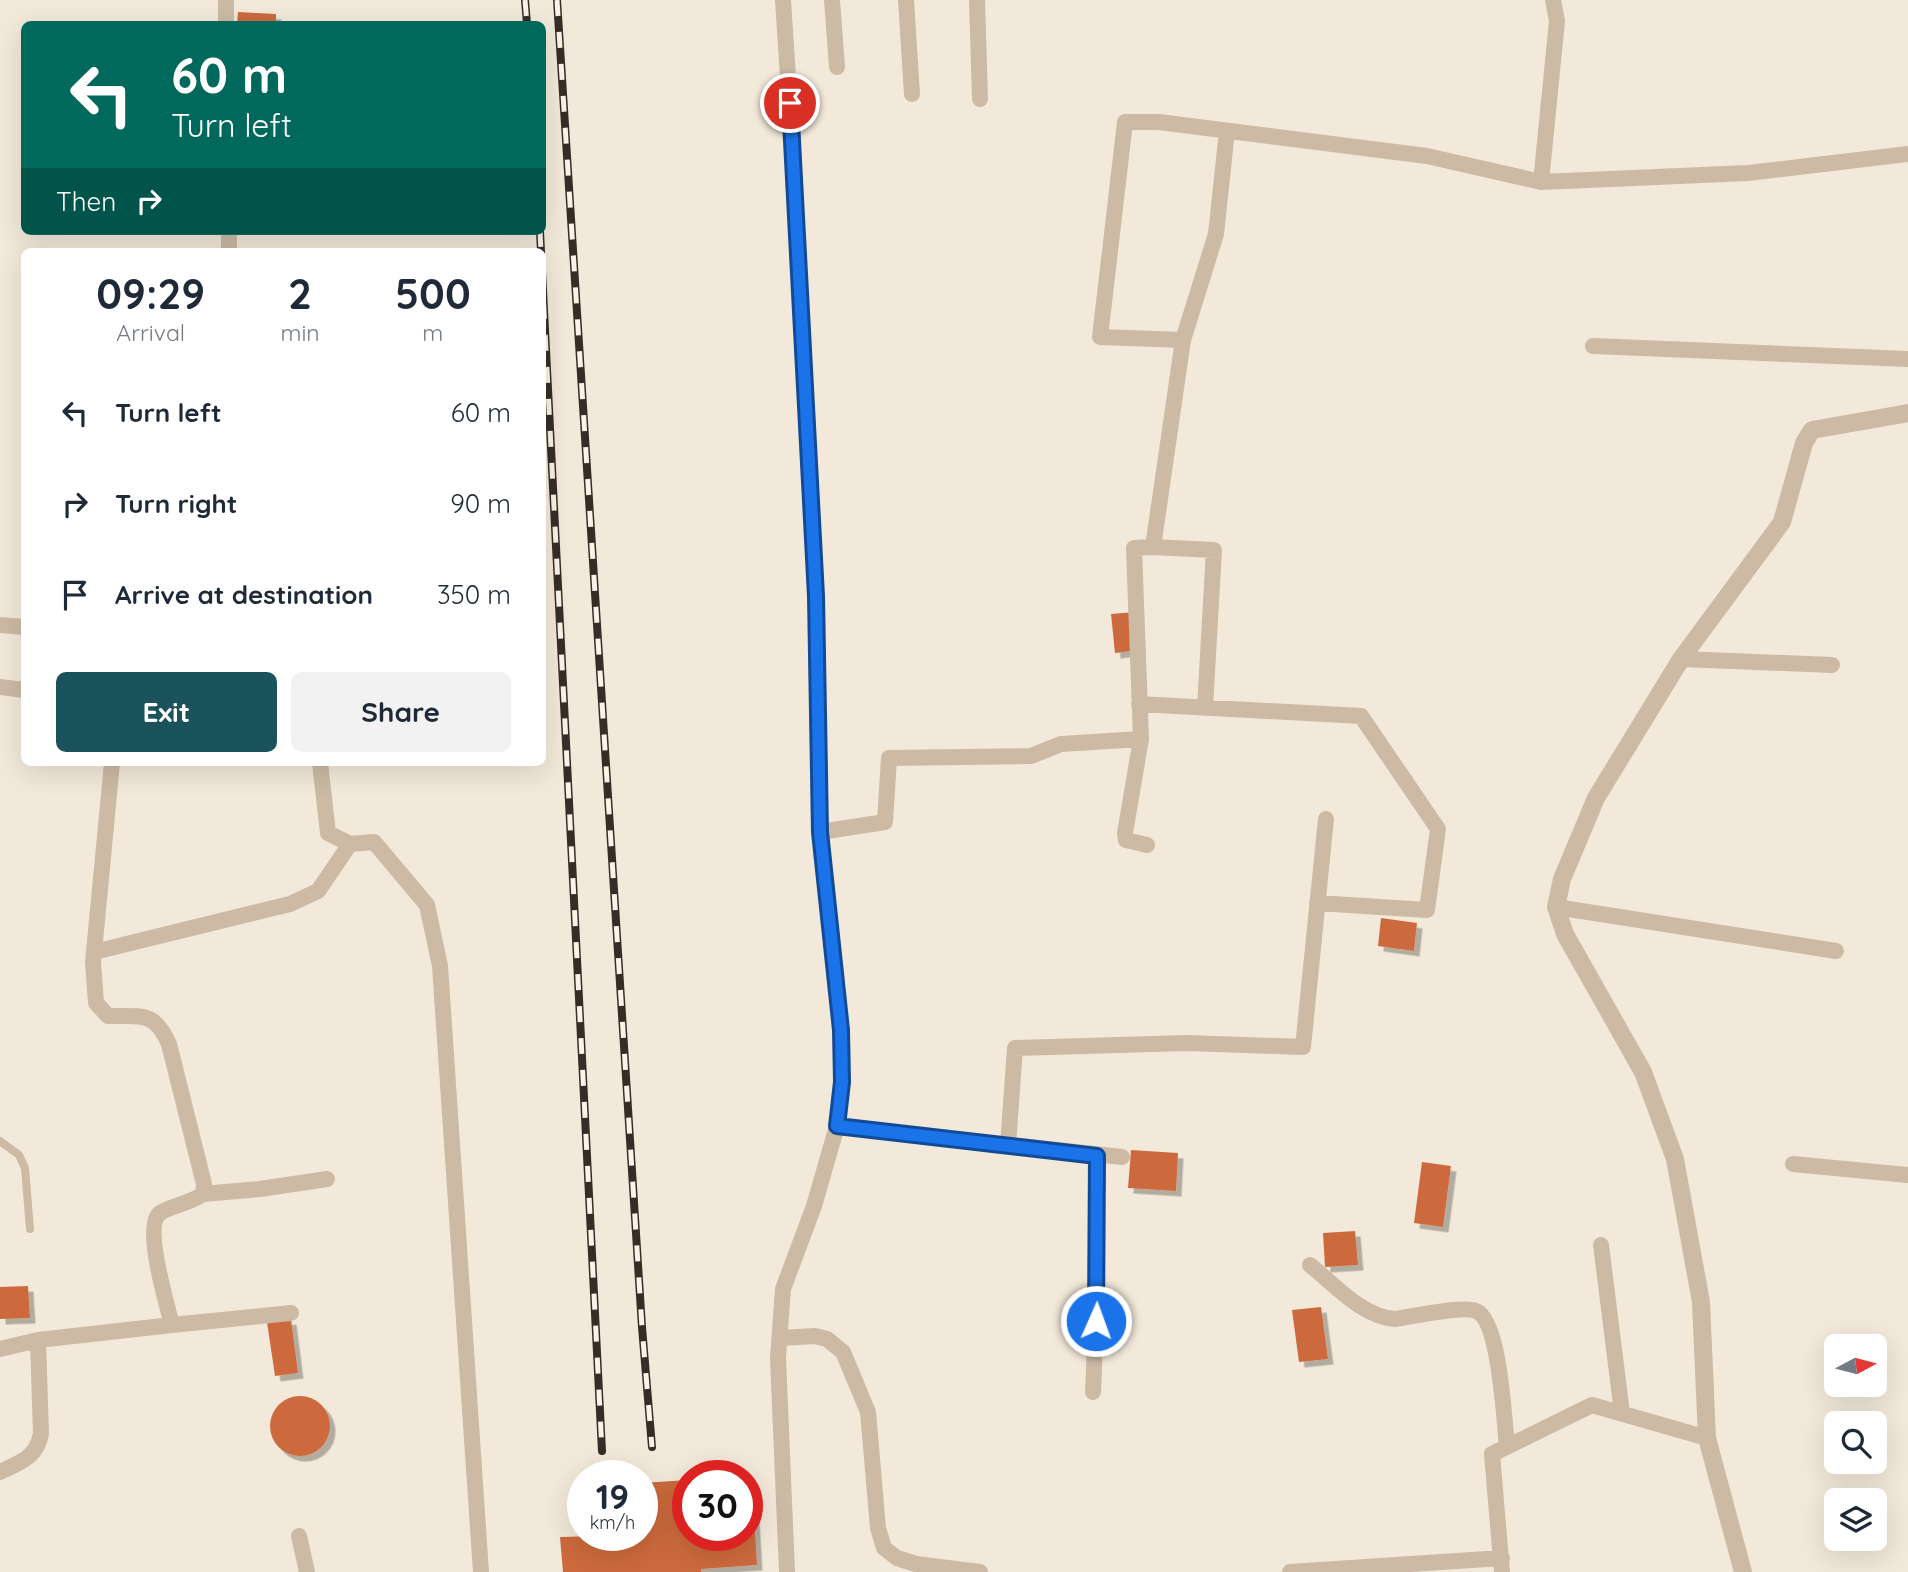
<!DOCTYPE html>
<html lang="en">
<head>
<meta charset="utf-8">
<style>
  body { margin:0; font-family:Quicksand,sans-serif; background:#f2f2f3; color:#1f2937; height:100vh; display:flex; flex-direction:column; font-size:26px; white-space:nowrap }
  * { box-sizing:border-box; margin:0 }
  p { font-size:23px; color:#747a83 }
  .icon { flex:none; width:38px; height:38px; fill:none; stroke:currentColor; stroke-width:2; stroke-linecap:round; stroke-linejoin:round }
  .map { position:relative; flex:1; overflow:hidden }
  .panel { position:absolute; left:21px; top:248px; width:525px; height:518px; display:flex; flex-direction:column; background:#fff; border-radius:10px; box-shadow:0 7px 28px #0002 }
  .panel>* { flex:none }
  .hud { position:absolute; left:21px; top:21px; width:525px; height:214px; border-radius:10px; box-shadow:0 7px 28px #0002; background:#00695c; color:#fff; overflow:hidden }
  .needle { width:46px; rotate:83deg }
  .controls { position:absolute; left:1824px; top:1334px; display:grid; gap:14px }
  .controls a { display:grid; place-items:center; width:63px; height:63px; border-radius:10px; background:#fff; box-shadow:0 7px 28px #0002; font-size:35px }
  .speed { position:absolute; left:567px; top:1460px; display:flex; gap:14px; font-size:35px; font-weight:700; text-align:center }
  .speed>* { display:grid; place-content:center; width:91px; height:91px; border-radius:50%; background:#fff; box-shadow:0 7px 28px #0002; line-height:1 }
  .speed small { font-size:18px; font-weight:400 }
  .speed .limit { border:10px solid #d22; background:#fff; color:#111 }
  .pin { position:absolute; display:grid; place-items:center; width:60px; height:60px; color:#fff; margin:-30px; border:4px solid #fff; border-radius:50%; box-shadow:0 2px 7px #0007 }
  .me { position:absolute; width:77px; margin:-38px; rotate:2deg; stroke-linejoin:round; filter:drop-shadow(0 0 5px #0008) }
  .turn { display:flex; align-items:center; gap:24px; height:147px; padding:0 35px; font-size:32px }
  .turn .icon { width:91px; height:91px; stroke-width:2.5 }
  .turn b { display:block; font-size:49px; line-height:60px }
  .then { display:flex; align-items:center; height:66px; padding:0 35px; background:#0003; gap:14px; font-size:26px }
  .eta { display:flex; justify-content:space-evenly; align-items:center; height:119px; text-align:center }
  .eta b { font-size:42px; font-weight:700; line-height:49px }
  .primary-button { display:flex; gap:14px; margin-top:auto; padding:14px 35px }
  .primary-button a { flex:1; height:80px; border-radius:10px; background:#1a535b; color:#fff; font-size:28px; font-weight:700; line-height:80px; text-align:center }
  .primary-button a+a { background:#f2f2f3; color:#1f2937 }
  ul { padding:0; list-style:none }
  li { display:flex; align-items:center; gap:21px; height:91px; padding:0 35px }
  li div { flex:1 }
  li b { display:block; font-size:26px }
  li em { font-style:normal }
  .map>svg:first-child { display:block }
  .building { fill:#cd6b3e; filter:url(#shadow) }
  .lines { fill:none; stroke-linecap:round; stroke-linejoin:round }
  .service { stroke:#ccbaa5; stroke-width:8 }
  .minor { stroke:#ccbaa5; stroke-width:16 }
  .tertiary { stroke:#ccbaa5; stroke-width:18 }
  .rail-casing { stroke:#372d27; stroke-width:8 }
  .rail { stroke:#faf3e7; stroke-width:5; stroke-dasharray:16; stroke-linecap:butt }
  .route-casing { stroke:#114b97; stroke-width:18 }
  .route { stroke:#1a73e8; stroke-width:12 }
</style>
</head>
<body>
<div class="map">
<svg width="1908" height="1572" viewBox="0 0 1908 1572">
  <defs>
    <filter id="shadow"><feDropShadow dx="5.5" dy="5.5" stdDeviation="0" flood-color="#0004"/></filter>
  </defs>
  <rect width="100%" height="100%" fill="#f3e9da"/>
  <!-- building -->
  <path class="building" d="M238 12 276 14V24H237Z
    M1135 612 1140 650 1115 653 1111 614Z
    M1381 918 1417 923 1414 951 1378 946Z
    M1131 1150 1178 1153 1176 1191 1128 1188Z
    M1422 1162 1451 1166 1443 1227 1414 1223Z
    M1355 1231 1358 1265 1325 1267 1323 1233Z
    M28 1286 30 1318 0 1319V1287Z
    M1321 1307 1328 1359 1299 1362 1292 1310Z
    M291 1319 298 1373 275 1376 267 1322Z
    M270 1426a30 30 0 1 1 60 0a30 30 0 1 1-60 0Z
    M688 1480V1535H747V1514H754L757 1565 701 1569V1572H563L560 1537 642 1535V1483Z"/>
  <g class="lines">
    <!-- service -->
    <path class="service" d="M0 1141 19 1155 25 1168 30 1229"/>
    <!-- minor -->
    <path class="minor" d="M226 0V24
      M783 0 793 155 816 596 820 832 841 1029 842 1082 837 1126 814 1206 783 1289 778 1358 787 1572
      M832 0 837 67
      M906 0 912 94
      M977 0 980 99
      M1541 182 1557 21 1553 0
      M229 231V252
      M1183 340 1216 234 1227 131
      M1593 346 1908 359
      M1153 547 1214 550 1205 707
      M0 625 24 627
      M1681 659 1832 665
      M0 687 24 690
      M1139 704 1361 716 1438 829 1427 910 1317 903
      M1141 739 1125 833 1126 840 1147 845
      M320 763 328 833 350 844 374 842 427 905 440 966 481 1572
      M820 832 885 822 889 758 1031 756 1061 744 1141 739 1134 548 1153 547 1183 340 1100 337 1125 122H1159L1427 156 1541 182 1748 173 1908 154
      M1556 907 1836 951
      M94 952 290 904 318 891 350 844
      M837 1126 1122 1157
      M1008 1145 1015 1048 1187 1043 1303 1047 1326 819
      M1793 1164 1908 1175
      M203 1194 260 1189 327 1179
      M1601 1245 1622 1413
      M1310 1265C1334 1284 1362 1317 1395 1319 1411 1317 1463 1305 1476 1311 1500 1320 1504 1420 1507 1446
      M172 1325 291 1313
      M780 1338 815 1336 827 1339 843 1352 868 1412 878 1528 884 1548 897 1558 916 1564 980 1572
      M0 1349 38 1340 172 1325C167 1305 144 1228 159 1214 168 1206 190 1204 203 1194L204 1184 169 1044C154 1010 141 1017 108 1016L96 1003 93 962 112 763
      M1093 1392 1097 1298V1156
      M0 1472C21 1462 36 1458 41 1434L38 1340
      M299 1536 307 1572
      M1290 1572 1502 1558
      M1502 1572 1492 1454 1592 1405 1707 1438"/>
    <!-- tertiary -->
    <path class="tertiary" d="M1743 1572 1707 1438 1701 1302 1675 1159 1643 1072 1565 934 1556 907 1562 879 1596 798 1681 659 1782 522 1804 443 1812 430 1908 413"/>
    <defs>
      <path id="rail" d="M525 0 527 24
        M557 0 642 1327 652 1447
        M540 231 541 252
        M542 271 602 1451"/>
    </defs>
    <!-- rail casing -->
    <use href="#rail" class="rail-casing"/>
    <!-- rail -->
    <use href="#rail" class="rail"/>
  </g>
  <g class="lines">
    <defs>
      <path id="route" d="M790 103 816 596 820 832 841 1030 842 1082 837 1126 1097 1156 1096 1321"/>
    </defs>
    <!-- route casing -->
    <use href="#route" class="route-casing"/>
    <!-- route -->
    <use href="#route" class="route"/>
  </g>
</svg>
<div class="controls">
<a><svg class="needle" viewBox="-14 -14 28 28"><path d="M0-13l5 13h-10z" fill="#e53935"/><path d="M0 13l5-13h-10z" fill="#747a83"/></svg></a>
<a><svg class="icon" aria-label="search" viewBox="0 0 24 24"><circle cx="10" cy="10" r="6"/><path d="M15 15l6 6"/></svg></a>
<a><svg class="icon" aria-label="layers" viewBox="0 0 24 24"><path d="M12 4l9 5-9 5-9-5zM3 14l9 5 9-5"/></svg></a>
</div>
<div class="speed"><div>19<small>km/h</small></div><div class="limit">30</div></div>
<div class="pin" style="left:790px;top:103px;background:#d93025"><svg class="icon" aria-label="arrive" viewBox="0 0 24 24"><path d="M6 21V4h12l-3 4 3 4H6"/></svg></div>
<svg class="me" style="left:1096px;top:1321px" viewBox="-20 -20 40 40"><circle r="17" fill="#1a73e8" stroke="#fff" stroke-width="3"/><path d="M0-11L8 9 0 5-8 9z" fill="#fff"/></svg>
<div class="hud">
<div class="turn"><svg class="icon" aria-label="left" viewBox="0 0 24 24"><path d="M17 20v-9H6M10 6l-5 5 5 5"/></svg><div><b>60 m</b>Turn left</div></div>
<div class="then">Then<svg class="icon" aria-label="right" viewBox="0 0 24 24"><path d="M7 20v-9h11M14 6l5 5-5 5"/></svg></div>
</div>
<section class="panel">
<div class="eta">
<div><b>09:29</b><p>Arrival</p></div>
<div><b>2</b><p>min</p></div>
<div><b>500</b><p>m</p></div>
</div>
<ul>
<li><svg class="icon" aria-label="left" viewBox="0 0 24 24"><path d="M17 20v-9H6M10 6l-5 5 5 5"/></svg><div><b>Turn left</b></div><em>60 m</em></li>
<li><svg class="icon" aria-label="right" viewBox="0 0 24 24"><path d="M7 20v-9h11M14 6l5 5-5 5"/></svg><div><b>Turn right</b></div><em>90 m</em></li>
<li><svg class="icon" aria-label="arrive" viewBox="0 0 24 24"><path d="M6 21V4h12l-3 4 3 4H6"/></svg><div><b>Arrive at destination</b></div><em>350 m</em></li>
</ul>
<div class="primary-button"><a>Exit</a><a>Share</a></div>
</section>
</div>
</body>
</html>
